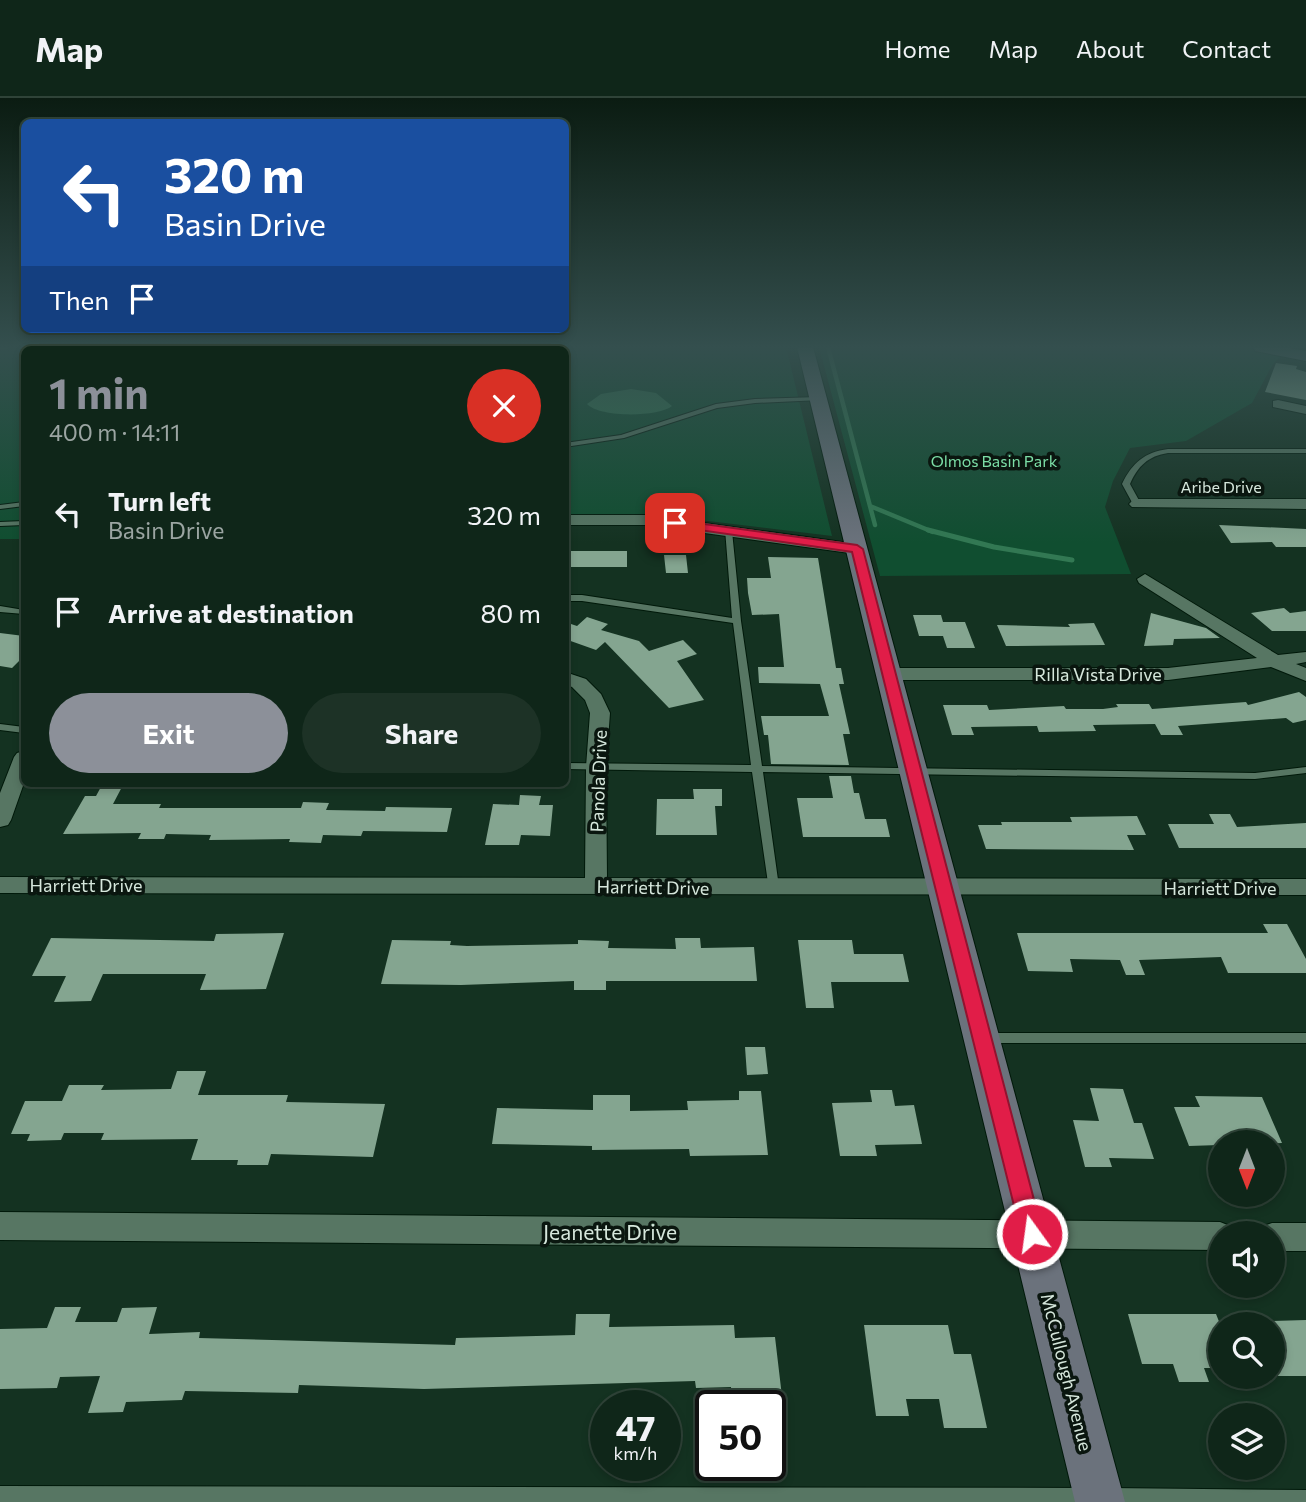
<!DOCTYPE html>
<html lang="en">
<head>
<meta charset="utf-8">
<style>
  body { margin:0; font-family:Commissioner,sans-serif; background:#1d3226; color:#f1f3f6; height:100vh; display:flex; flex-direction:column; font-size:26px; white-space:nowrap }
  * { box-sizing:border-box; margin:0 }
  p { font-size:23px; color:#9ba5a2 }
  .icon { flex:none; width:38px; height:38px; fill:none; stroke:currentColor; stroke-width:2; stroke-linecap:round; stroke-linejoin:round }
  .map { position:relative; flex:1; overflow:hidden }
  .sheet { position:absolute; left:21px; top:248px; width:548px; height:441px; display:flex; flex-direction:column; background:#0f2619; border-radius:10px; box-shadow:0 4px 10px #0003,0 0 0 2px #2f4338 }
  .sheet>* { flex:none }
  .top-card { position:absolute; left:21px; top:21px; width:548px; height:214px; border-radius:10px; box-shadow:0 4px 10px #0003,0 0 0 2px #2f4338; background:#1a4fa0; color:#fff; overflow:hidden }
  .needle { width:46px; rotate:180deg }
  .fabs { position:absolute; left:1208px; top:1032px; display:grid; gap:14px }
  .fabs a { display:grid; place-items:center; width:77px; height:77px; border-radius:50%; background:#0f2619; box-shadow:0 4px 10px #0003,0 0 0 2px #2f4338; font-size:35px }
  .speed { position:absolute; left:590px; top:1292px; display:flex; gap:14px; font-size:35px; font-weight:700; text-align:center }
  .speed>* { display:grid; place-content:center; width:91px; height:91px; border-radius:50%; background:#0f2619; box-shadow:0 4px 10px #0003,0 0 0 2px #2f4338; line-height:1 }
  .speed small { font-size:18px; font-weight:400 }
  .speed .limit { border:4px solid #111; border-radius:10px; background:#fff; color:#111 }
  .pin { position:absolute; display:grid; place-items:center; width:60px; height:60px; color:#fff; margin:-30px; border-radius:14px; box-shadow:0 4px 10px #0006 }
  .me { position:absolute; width:77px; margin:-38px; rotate:346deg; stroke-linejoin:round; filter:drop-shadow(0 0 5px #0008) }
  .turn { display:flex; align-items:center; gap:24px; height:147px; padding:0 28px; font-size:32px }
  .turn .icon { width:91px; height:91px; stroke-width:2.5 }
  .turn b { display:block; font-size:49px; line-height:60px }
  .then { display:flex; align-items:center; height:66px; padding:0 28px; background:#0003; gap:14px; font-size:26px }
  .round { display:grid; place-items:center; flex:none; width:74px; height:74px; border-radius:37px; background:#1d3226 }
  .headline { display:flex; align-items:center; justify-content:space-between; height:119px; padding:0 28px }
  h1 { font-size:42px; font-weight:700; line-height:52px; color:#8c9099 }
  .cta { display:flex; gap:14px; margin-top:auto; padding:14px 28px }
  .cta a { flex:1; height:80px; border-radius:42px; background:#8c9099; color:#fff; font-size:28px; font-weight:700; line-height:80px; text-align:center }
  .cta a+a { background:#1d3226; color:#f1f3f6 }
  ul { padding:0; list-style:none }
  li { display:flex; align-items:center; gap:21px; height:98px; padding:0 28px }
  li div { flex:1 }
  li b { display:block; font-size:26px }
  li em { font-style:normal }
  header { display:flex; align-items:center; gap:42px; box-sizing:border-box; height:98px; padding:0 35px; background:#0f2619; border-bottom:2px solid #2f4338 }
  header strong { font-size:33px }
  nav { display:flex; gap:38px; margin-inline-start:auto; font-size:24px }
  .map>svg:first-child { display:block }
  .green { fill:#104e30 }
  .water { fill:#327853 }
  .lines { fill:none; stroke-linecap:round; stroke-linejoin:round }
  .stream-far1 { stroke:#327853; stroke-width:4.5 }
  .stream { stroke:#327853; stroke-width:5 }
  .building { fill:#84a590 }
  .service-casing { stroke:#00190a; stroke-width:2 }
  .minor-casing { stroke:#00190a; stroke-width:2 }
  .secondary-casing { stroke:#00190a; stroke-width:2 }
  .service { fill:#577663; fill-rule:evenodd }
  .minor { fill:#577663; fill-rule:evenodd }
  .secondary { fill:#6b727c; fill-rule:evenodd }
  .route { fill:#e11d48; stroke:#92132f; stroke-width:2 }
  .labels { text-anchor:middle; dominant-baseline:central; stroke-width:7; stroke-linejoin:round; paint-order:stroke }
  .far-park-label { font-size:16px; fill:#7bdea6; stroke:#0a160f }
  .far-street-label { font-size:16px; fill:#d6e7dc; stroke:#0a160f }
  .street-label { font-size:18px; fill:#d6e7dc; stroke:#0a160f }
  .near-street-label { font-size:21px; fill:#d6e7dc; stroke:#0a160f }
</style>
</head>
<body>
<header>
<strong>Map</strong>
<nav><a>Home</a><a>Map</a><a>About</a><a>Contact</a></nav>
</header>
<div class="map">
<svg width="1306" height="1404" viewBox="0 0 1306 1404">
  <rect width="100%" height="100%" fill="#143221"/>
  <!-- green -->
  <path class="green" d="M0 249H786L832 438 650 416 565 417V252H24V441H0Z
    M819 249H1246L1282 257 1273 266 1252 305 1186 343 1130 350 1113 383 1105 409 1131 476 880 478Z"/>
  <!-- water -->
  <path class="water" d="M631 291 656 295 672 308C659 319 600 320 587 306L601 296Z"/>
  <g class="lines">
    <!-- stream-far1 -->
    <path class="stream-far1" d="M0 249H6
      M828 249 875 427
      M870 408 933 434"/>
    <!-- stream -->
    <path class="stream" d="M928 432 994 449 1072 462"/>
  </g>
  <!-- building -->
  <path class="building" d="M1276 265 1297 268 1296 271 1306 274V302L1265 294Z
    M1219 427 1306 431V449H1276L1272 444 1231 445Z
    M565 453H627V469H565Z
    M664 457H686L688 475H666Z
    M768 459 818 460 836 570H841L844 586H839L850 636H843L849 667 771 666 768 637H764L761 618H829L820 586 759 585 758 569H784L779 516 752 517 748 495 747 480H771Z
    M1284 510 1290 515 1306 513V533H1272L1251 515Z
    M1151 515 1206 530 1220 540 1174 541 1173 547 1144 548Z
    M913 517H941L943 524H965L975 550H947L943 538H919Z
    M587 519 608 526 601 532 639 543 649 553 683 542 697 556 677 563 704 602 669 610 605 544 596 552 565 541V524L577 528Z
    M1094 525 1105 547 1006 548 997 527 1070 529 1068 526Z
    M0 535 24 538V558L12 570 0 568Z
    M1299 594 1306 599V622L1293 625 1286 620 1178 628 1183 637H1161L1155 626 1093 627 1096 633 1039 634 1037 628 971 629 974 637H952L943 607H987L989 612 1064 608 1066 611H1103L1118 609 1116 606H1149L1152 611 1246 604 1248 607Z
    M829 678H851L854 695H859L865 721H886L890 739H803L797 700H833Z
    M102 687H123L113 706H161L159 710H301L303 704 329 705 326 712 385 713 386 709 452 710 447 734 363 733 361 738 323 737 321 745 289 744 290 741 209 742 211 737 166 736 164 741H138L141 735 63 736 85 698H96Z
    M693 691H722V708H715L717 737H656L657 701H694Z
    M520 697 541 698 539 707H553L550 738 521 737 519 747H485L493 706 519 707Z
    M1209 716H1230L1237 729 1306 725V750H1179L1168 726H1214Z
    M1137 718 1146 737H1127L1134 752 986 751 978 727H1002L1001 724H1072L1070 719Z
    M1263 826H1287L1306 861V875H1228L1221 859 1139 862 1145 877H1126L1120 862 1070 861 1073 874 1028 873 1017 835H1268Z
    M284 835 266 891 200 892 206 876H103L91 903 54 904 66 878H32L51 840 214 843 216 836Z
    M675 840H700L701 850 754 849 757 883H606V892H574V883L461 887 381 886 392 842 451 843 450 847 467 848 578 846V842L609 843 608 850 676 851Z
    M798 842H852L854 856H903L909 884H831L834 910H806Z
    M745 949H765L768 976 747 977Z
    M177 973H206L198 997H288L286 1004 385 1006 373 1059 271 1056 268 1067H237L238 1062H191L198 1041 101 1042 104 1035H64L61 1042 27 1043 30 1036H11L25 1003H62L69 987H104L101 992 171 991Z
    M1090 990 1123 991 1134 1025H1142L1154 1061 1109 1060 1112 1069H1085L1073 1022 1099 1023Z
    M870 992H892L895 1008 914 1007 922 1046 875 1047 877 1058H840L832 1005 872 1004Z
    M739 993H761L768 1057 690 1058 689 1051 592 1052V1048L492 1046 497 1010 593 1012V997H630V1013L688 1012 687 1003 739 1002Z
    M1195 998 1262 999 1282 1045 1189 1048 1174 1009H1200Z
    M55 1209H81L75 1224H117L122 1210 157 1209 149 1236 200 1234 199 1240 455 1247 456 1240 575 1237 576 1216H610L609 1229 734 1227 735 1240 775 1239 783 1307H732L731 1289 696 1290 695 1283 424 1291 299 1287 298 1295 185 1293 182 1302 126 1304 123 1314 88 1315 100 1278 60 1279 57 1290 0 1291V1231L47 1230Z
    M1128 1216H1216L1220 1226V1270H1204L1209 1284H1179L1173 1266H1142Z
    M1306 1222V1278H1275L1272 1270V1223Z
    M864 1227H948L954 1256H971L987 1330H944L939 1301H906L909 1318H876Z"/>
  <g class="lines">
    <defs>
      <path id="service" d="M819 299 822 301 821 302 755 305 717 310 624 340 565 349V345L621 337 716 306 755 301Z
        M1168 351H1306V355H1168C1148 358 1138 368 1130 386L1141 406 1134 408 1122 386C1132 365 1145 354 1168 351Z
        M24 404V408L0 411V407Z
        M24 423V427L0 428V424Z
        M725 431H731L732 433 741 523 762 668 1255 675 1306 669V675L1255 681 763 674 779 789 777 792H769L752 674 565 671V665L751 667 733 525 582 503H565V497H582L732 520Z
        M0 508 24 512V516L0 514Z
        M0 626 24 629V635L0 632Z
        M987 935H1306V945H987L982 944 981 940 982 936Z
        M0 1388 1086 1390 1092 1393 1095 1399 1093 1404H0Z
        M1109 1390 1306 1392V1404H1102L1100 1399 1103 1393Z"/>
      <path id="minor" d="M1278 302 1306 308V316L1273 309V303Z
        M1137 401H1306V411L1132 409 1129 406 1132 403Z
        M565 417H647L857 446 865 451 857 456 647 427H565Z
        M1145 476 1278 557 1306 554V564L1296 566 1306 570V583L1271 569 1168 582H889L880 576 889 570H1168L1257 560 1139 485 1137 481Z
        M565 574 586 581 601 596 610 615 606 669 607 780 1306 781V797L0 795V779L585 780 586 669 590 615 585 602 572 589 565 586Z
        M24 653V685L11 722 8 727 0 729V695L14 659 17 655Z
        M0 1114 1220 1124 1230 1128 1234 1136H1220V1152L0 1142Z
        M1272 1125H1306V1153H1272V1136H1259L1261 1129Z"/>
      <path id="secondary" d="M797 249H813L1125 1404H1075Z
        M1253 249H1284L1306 253V263L1255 253Z"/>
    </defs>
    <!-- service casing -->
    <use href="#service" class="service-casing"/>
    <!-- minor casing -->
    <use href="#minor" class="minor-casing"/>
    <!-- secondary casing -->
    <use href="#secondary" class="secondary-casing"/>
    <!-- service -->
    <use href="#service" class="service"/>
    <!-- minor -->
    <use href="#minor" class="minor"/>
    <!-- secondary -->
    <use href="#secondary" class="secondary"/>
  </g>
  <!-- sky -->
  <linearGradient id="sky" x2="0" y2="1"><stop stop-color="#0b1c12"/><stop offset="0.56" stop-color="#344f4e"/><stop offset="1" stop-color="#344f4e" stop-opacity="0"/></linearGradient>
  <rect width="1306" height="445" fill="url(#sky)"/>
  <!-- route -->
  <path class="route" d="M675 422 857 447 863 451 1043 1136 1040 1144 1032 1147 1024 1144 1021 1136 852 454 671 428V423Z"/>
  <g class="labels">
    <!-- far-park labels -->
    <g class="far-park-label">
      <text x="994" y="362">Olmos Basin Park</text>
    </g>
    <!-- far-street labels -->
    <g class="far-street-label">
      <text x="1221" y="388">Aribe Drive</text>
    </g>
    <!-- street labels -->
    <g class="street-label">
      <text x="1098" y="576">Rilla Vista Drive</text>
      <text transform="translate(598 683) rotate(-88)">Panola Drive</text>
      <text x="86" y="787">Harriett Drive</text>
      <text transform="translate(653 789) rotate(1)">Harriett Drive</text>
      <text x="1220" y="790">Harriett Drive</text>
      <text transform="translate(1067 1274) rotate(76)">McCullough Avenue</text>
    </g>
    <!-- near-street labels -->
    <g class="near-street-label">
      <text x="610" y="1133">Jeanette Drive</text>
    </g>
  </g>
</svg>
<div class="fabs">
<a><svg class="needle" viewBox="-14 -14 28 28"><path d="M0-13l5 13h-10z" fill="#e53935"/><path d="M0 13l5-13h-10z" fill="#9ba5a2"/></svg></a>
<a><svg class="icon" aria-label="sound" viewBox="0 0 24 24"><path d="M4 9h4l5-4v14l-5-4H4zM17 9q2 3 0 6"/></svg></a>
<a><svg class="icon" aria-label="search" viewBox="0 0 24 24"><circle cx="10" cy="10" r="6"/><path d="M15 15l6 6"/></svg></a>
<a><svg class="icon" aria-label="layers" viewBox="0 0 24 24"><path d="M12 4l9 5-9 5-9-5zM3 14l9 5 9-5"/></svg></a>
</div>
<div class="speed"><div>47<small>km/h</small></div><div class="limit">50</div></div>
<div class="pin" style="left:675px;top:425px;background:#d93025"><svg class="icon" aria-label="arrive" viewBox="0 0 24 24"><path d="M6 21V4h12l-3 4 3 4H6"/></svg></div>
<svg class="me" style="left:1032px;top:1136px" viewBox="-20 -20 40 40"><circle r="17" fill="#e11d48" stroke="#fff" stroke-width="3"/><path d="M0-11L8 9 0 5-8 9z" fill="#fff"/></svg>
<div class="top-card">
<div class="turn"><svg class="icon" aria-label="left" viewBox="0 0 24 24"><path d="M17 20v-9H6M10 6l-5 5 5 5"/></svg><div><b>320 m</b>Basin Drive</div></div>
<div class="then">Then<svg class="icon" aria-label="arrive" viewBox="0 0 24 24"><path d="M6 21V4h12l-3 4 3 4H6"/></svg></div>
</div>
<section class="sheet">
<div class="headline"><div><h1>1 min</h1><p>400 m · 14:11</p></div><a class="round" style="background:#d93025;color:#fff"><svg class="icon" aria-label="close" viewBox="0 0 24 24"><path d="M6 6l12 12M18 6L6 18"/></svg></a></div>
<ul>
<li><svg class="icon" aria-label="left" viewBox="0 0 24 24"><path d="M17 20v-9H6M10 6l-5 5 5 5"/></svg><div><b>Turn left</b><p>Basin Drive</p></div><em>320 m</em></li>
<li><svg class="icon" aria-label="arrive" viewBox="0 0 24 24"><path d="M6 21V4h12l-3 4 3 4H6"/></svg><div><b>Arrive at destination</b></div><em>80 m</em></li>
</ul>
<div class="cta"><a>Exit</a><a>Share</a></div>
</section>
</div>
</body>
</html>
